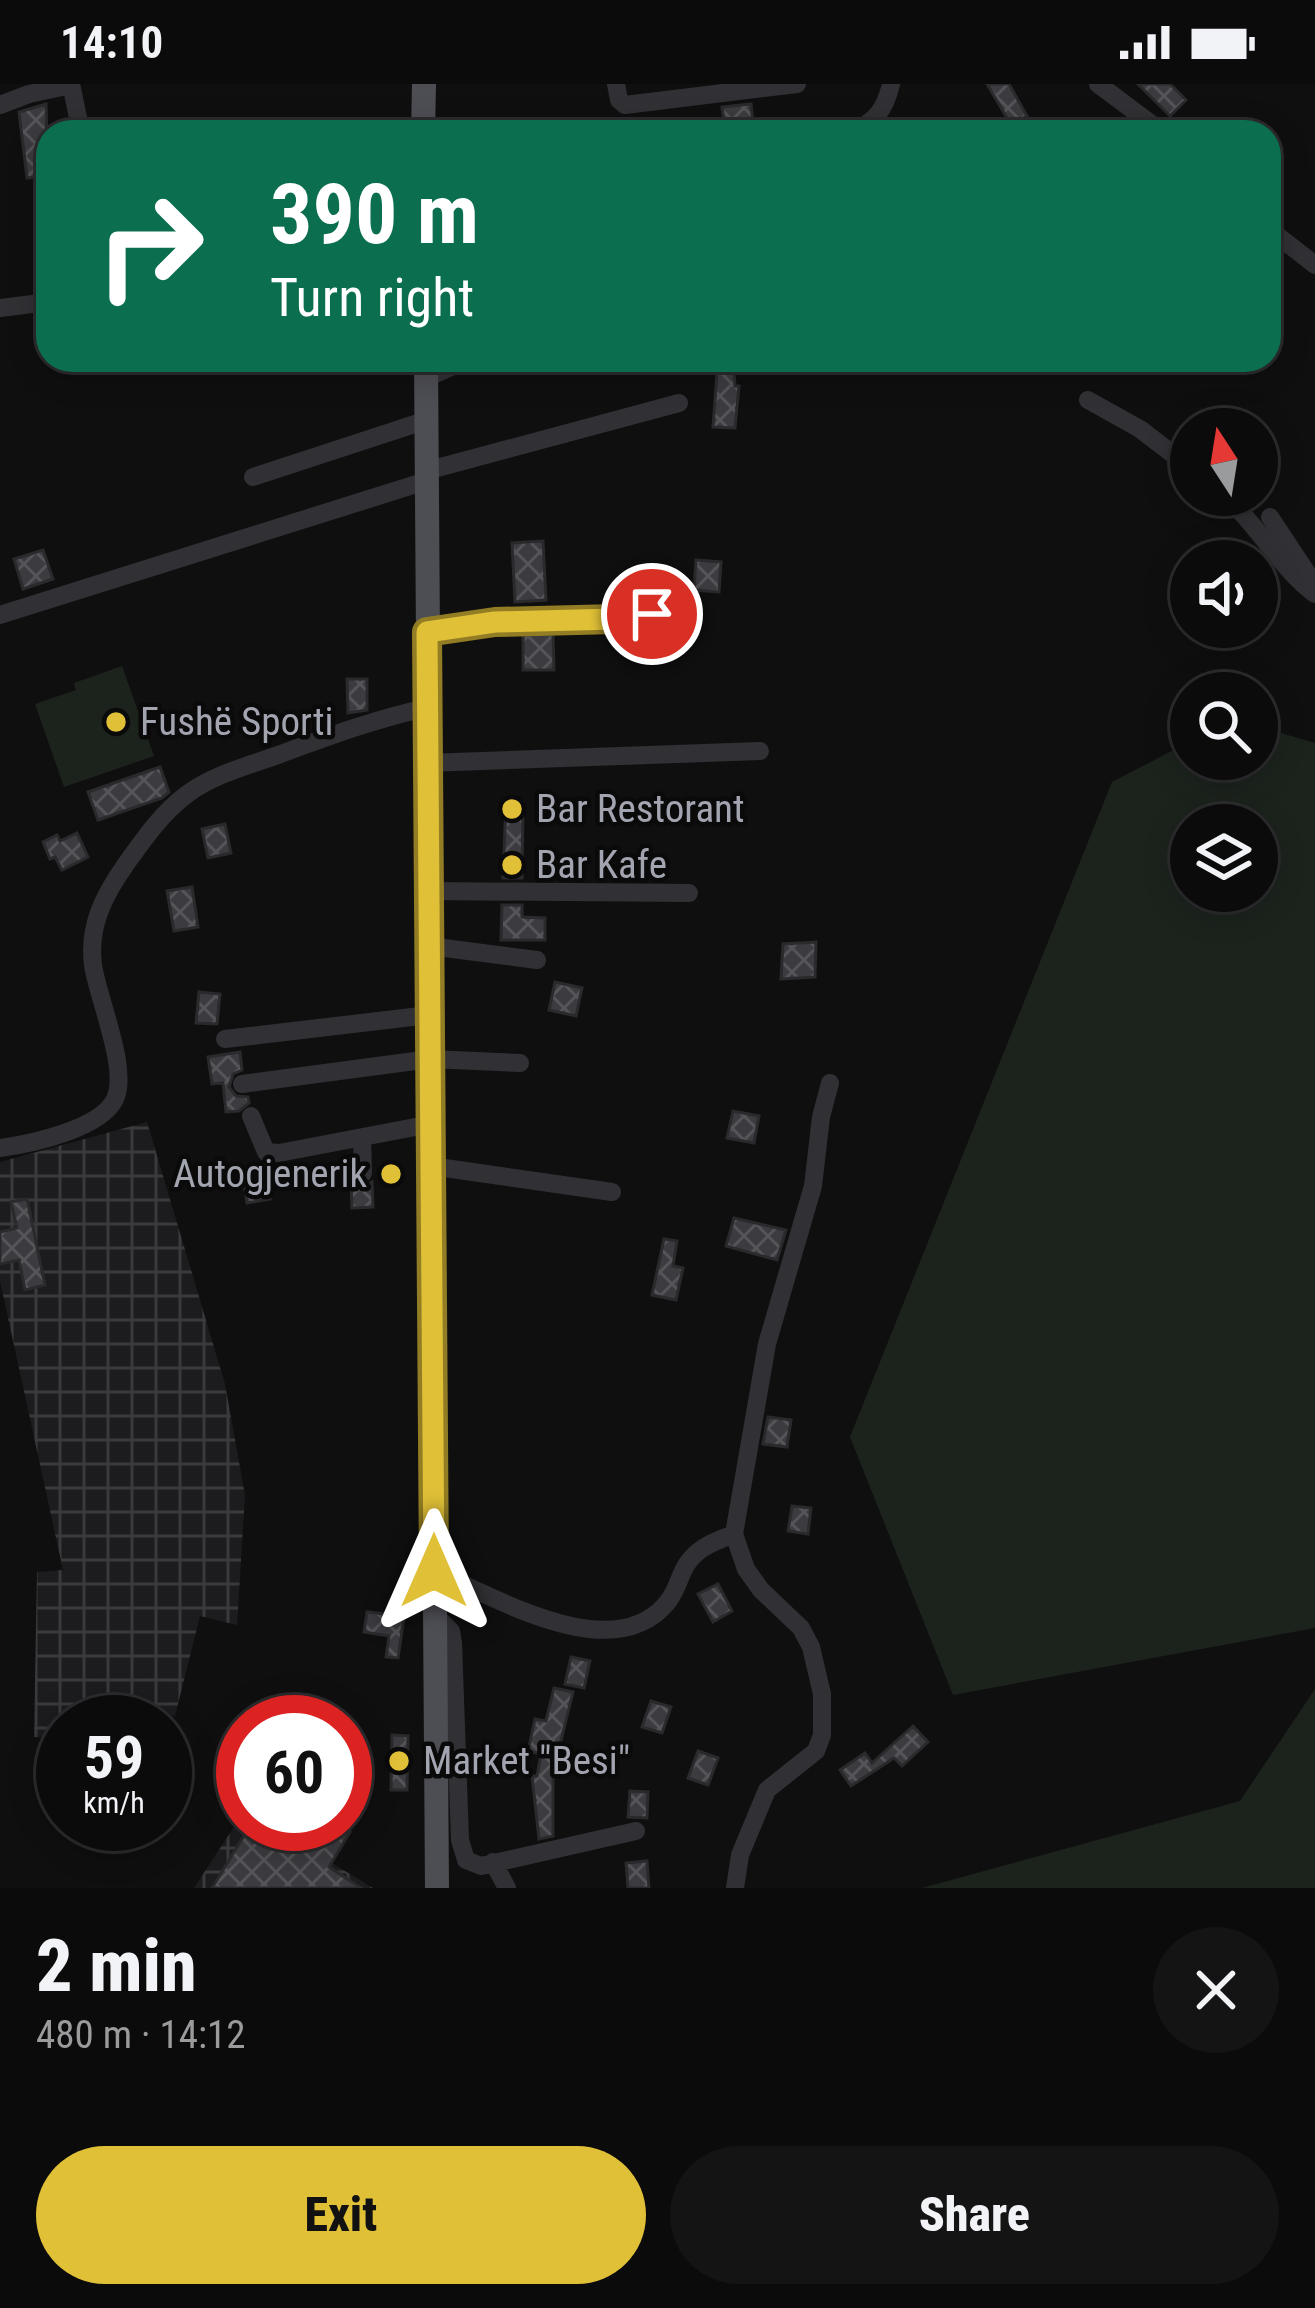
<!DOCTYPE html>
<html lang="en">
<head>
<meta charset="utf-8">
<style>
  body { margin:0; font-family:"Roboto Condensed",sans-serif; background:#151415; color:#f1f3f6; height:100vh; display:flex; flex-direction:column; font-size:45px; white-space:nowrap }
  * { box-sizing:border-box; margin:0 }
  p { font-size:39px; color:#9a9b9d }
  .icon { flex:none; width:66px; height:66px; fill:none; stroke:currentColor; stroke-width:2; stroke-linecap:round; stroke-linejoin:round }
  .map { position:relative; height:1804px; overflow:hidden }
  .side { display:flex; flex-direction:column; background:#0c0b0c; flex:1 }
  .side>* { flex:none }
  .guide { position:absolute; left:36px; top:36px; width:1245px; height:252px; border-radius:36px; box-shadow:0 6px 30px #0003,0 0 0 3px #2c2b2d; background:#0b6e4f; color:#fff; overflow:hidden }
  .needle { width:78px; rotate:348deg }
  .controls { position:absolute; left:1170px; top:324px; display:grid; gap:24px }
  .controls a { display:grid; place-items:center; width:108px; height:108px; border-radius:50%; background:#0c0b0c; box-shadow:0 6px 30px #0003,0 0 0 3px #2c2b2d; font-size:60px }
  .speed { position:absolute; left:36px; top:1611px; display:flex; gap:24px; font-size:60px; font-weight:700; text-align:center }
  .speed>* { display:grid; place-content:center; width:156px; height:156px; border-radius:50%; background:#0c0b0c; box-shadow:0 6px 30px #0003,0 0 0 3px #2c2b2d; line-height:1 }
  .speed small { font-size:30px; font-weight:400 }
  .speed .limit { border:18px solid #d22; background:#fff; color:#111 }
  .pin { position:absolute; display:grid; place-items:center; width:102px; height:102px; color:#fff; margin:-51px; border:6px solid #fff; border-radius:50%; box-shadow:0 3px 12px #0007 }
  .me { position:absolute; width:132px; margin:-66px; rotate:0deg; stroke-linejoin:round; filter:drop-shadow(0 0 9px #0008) }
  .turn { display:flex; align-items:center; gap:42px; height:252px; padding:0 36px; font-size:54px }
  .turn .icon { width:156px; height:156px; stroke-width:2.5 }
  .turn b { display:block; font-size:84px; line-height:102px }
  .round { display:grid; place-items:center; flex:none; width:126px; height:126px; border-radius:63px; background:#151415 }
  .overview { display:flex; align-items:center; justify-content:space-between; height:204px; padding:0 36px }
  h1 { font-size:72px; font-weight:800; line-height:90px }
  .cta { display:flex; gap:24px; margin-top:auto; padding:24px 36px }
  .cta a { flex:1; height:138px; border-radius:72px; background:#e0c037; color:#111; font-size:48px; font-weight:800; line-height:138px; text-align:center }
  .cta a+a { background:#151415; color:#f1f3f6 }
  .status { display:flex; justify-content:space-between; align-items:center; height:84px; padding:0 60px; background:#0c0b0c; direction:ltr }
  .status svg { height:33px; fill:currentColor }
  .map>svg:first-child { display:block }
  .industrial { fill:url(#industrial-grid) }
  .grass { fill:#1c231d; fill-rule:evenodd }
  .building { fill:url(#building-cross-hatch); stroke:#2a292c; stroke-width:3 }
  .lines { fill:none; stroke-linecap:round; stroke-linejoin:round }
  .minor { stroke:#313135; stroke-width:18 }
  .major { stroke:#4d4d54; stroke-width:24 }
  .route-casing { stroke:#927d24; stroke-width:30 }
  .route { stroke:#e0c037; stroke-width:21 }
  .poi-dot { fill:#e0c037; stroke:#0b0a0b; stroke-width:4.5 }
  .labels { text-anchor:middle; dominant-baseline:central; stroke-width:9; stroke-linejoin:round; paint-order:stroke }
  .poi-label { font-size:39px; fill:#a2a4b0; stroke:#0b0a0b; text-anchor:start }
</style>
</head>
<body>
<div class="status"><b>14:10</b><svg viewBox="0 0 49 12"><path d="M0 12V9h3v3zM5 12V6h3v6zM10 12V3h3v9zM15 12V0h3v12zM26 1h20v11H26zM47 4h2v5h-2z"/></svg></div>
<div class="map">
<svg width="1315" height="1804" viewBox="0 0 1315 1804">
  <defs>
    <pattern id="industrial-grid" width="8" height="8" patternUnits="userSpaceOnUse" patternTransform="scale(3)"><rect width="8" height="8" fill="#1c1b1d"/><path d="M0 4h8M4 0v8" fill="none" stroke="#3a393b"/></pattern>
    <pattern id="building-cross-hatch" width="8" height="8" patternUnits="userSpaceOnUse" patternTransform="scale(3)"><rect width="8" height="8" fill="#3c3c40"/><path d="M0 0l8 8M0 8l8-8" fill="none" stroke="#555559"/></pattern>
  </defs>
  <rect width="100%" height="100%" fill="#100f10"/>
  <!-- industrial -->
  <path class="industrial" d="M147 1038 225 1300 245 1411 237 1541 200 1532 175 1632 142 1625 139 1638H63V1653H34L37 1488 63 1486 0 1197V1078Z
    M243 1729V1740H268L373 1804H194Z"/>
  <!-- grass -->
  <path class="grass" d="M122 582 154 672 64 703 35 620 76 606 74 599Z
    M1257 642 1315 659V1544L953 1611 850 1353 1112 698 1191 657V675H1257ZM1257 741V807H1191V741Z
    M1315 1605V1804H922L1240 1717Z"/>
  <!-- building -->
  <path class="building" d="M987 0H1009L1027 32 1011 41Z
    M1138 0H1170L1186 16 1170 32Z
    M46 20 48 92 27 94 19 28Z
    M751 20 754 48H725L722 23Z
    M717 288H734L735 302H739L735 344 713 343Z
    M543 457 546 516 515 518 512 459Z
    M43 466 53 495 23 505 14 475Z
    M696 476 721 478 719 508 694 506Z
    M553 550 554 586H523V551Z
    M347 595H367V626L348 629Z
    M160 683 169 708 162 714 98 736 88 708Z
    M506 718H523L522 794H503Z
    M225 740 231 769 208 774 202 745Z
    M77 749 88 773 62 786 55 773 50 775 43 758 57 751 60 757Z
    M192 803 198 843 174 847 167 807Z
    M502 821H522V833L545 834V856H501Z
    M816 858 815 893 781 895 783 860Z
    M555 898 582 904 576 932 549 926Z
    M199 908 220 910 217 940 196 939Z
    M240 968 242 986 233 990 229 1003 236 1012 248 1013 249 1019 239 1027 226 1028 223 999 212 1000 208 973Z
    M733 1027 759 1032 754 1059 727 1054Z
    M265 1091 270 1115 247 1119 243 1095Z
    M372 1098 373 1123 352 1124 351 1099 365 1102Z
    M27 1115 45 1201 25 1206 19 1176 0 1180V1148L17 1144 11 1118Z
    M734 1134 786 1146 777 1176 726 1162Z
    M664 1155 677 1157 673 1182 683 1184 676 1216 652 1211Z
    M768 1333 791 1336 787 1363 763 1360Z
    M792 1422 811 1424 808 1450 788 1447Z
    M718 1500 732 1527 713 1538 698 1510Z
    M390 1517 406 1519 398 1574 386 1573 389 1552 364 1548 367 1528 388 1530Z
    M571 1573 590 1577 584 1604 565 1600Z
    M554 1604 573 1608 553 1689V1752L539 1755 532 1692H537L541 1670 528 1667 535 1635 546 1637Z
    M651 1617 671 1623 662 1649 642 1643Z
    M913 1642 928 1658 902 1682 894 1674 851 1702 840 1686 865 1669 872 1679Z
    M392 1651 408 1652 407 1706H391Z
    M698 1667 718 1674 708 1701 688 1694Z
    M630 1707 648 1708 647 1734 628 1733Z
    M251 1740H265L305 1767 321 1740H336L350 1748 329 1783 361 1804H212Z
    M647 1777 649 1804H628L626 1779Z"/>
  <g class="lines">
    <!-- minor -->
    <path class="minor" d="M71 0 81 48
      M616 0 619 16 625 21 797 0
      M1098 0 1162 48
      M0 21 29 10 71 1
      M852 48C876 37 885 26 891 0
      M1269 145 1315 181
      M0 224 48 218
      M426 294 467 276
      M1088 316 1140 345 1191 384
      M426 387 679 319
      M253 393 427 336
      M1224 411C1258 441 1279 483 1315 510
      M1270 433 1315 501
      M0 531 426 397
      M427 548 495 538 616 535 652 529
      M427 679 760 667
      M428 807 689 809
      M429 862 537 876
      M225 955 429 931
      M242 1000 430 975 520 979
      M251 1032 266 1068 279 1069 431 1040
      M362 1054 363 1089
      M0 1064C30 1060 101 1045 115 1015 129 985 98 915 93 881 88 842 104 811 126 780 144 755 161 730 186 711 212 691 247 682 278 671 327 653 375 635 426 624
      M431 1082 612 1108
      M433 1487C494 1512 611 1584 666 1520 675 1510 678 1498 683 1487 693 1465 713 1458 734 1450
      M433 1529 451 1547 453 1559 460 1756 466 1776 481 1782 636 1747
      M493 1778 507 1804
      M735 1804 740 1771 767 1706 816 1667 822 1651V1610L811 1563 801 1544 761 1506 746 1485 734 1450 767 1260 813 1102 821 1033 830 999"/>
    <!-- major -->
    <path class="major" d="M423 48 424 0
      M426 276 437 1804"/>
  </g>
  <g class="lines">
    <defs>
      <path id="route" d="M434 1487 427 548 495 538 616 535 652 530"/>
    </defs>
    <!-- route casing -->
    <use href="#route" class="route-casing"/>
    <!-- route -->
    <use href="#route" class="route"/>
  </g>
  <!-- markers -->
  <g class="poi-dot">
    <circle cx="116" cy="638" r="12"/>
    <circle cx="512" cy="725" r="12"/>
    <circle cx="512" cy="781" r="12"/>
    <circle cx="391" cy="1090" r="12"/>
    <circle cx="399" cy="1677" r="12"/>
  </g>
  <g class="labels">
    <!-- poi labels -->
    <g class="poi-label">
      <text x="140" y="638">Fushë Sporti</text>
      <text x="536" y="725">Bar Restorant</text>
      <text x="536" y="781">Bar Kafe</text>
      <text x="367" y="1090" text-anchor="end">Autogjenerik</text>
      <text x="423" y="1677">Market "Besi"</text>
    </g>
  </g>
</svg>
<div class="controls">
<a><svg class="needle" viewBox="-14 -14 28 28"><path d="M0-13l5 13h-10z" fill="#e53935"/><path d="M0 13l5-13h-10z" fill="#9a9b9d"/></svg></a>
<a><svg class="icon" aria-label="sound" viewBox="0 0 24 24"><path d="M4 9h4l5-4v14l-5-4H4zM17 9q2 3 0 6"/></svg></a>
<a><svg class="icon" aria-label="search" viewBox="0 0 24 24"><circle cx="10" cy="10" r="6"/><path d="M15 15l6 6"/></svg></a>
<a><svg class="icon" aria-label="layers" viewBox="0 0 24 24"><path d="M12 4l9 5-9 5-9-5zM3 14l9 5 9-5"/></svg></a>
</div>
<div class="speed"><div>59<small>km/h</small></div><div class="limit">60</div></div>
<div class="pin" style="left:652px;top:530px;background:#d93025"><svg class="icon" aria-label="arrive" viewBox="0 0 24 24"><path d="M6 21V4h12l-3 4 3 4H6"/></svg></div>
<svg class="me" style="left:434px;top:1487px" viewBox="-20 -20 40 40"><path d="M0-17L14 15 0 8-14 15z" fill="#e0c037" stroke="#fff" stroke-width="4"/></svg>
<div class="guide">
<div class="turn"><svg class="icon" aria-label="right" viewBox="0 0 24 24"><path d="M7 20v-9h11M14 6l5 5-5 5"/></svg><div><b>390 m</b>Turn right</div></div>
</div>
</div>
<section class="side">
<div class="overview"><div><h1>2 min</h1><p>480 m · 14:12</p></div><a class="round"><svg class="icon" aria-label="close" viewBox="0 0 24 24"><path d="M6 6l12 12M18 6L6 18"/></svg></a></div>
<div class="cta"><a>Exit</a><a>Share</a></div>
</section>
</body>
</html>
